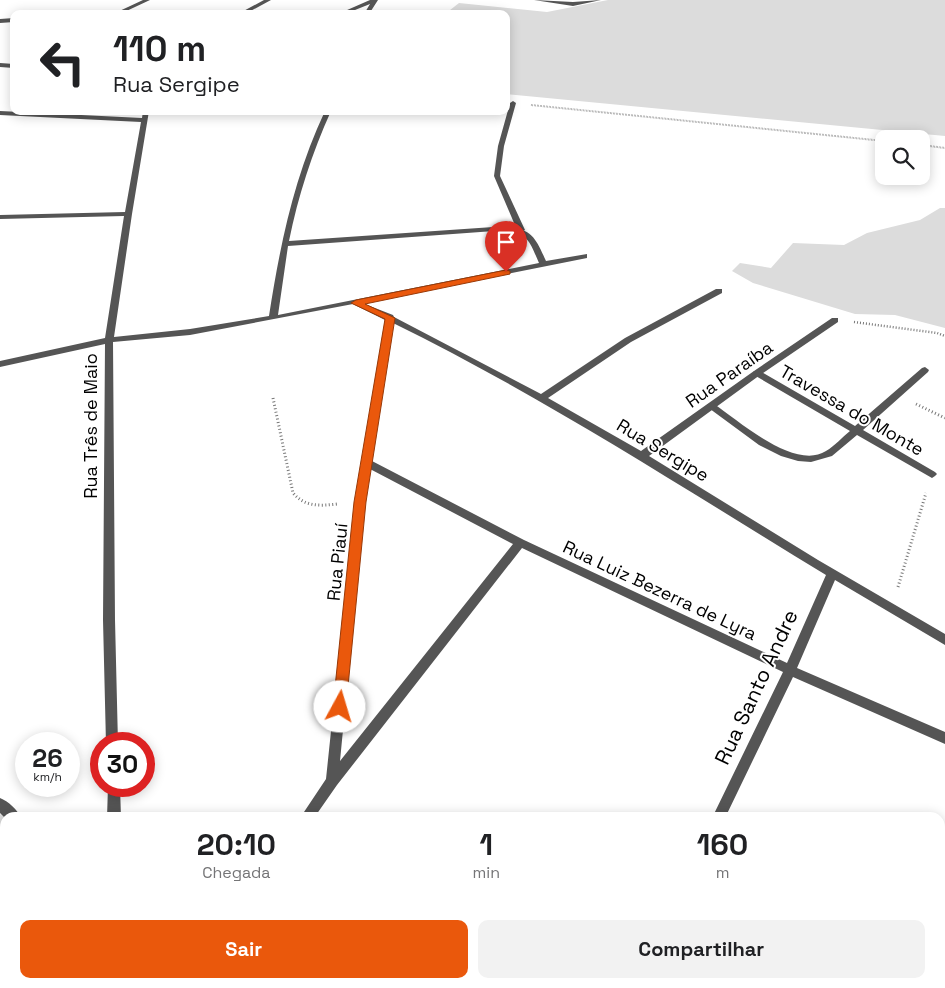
<!DOCTYPE html>
<html lang="pt">
<head>
<meta charset="utf-8">
<style>
  body { margin:0; font-family:"Space Grotesk",sans-serif; background:#f2f2f2; color:#202124; height:100vh; display:flex; flex-direction:column; font-size:19px; white-space:nowrap }
  * { box-sizing:border-box; margin:0 }
  p { font-size:16px; color:#757577 }
  .icon { flex:none; width:28px; height:28px; fill:none; stroke:currentColor; stroke-width:2; stroke-linecap:round; stroke-linejoin:round }
  .map { position:relative; flex:1; overflow:hidden }
  .details { position:absolute; left:0px; top:812px; width:945px; height:176px; display:flex; flex-direction:column; background:#fff; border-radius:15px 15px 0 0; box-shadow:0 2px 12px #0003 }
  .details>* { flex:none }
  .guide { position:absolute; left:10px; top:10px; width:500px; height:105px; border-radius:10px; box-shadow:0 2px 12px #0003; background:#fff; color:#202124; overflow:hidden }
  .buttons { position:absolute; left:875px; top:130px; display:grid; gap:10px }
  .buttons a { display:grid; place-items:center; width:55px; height:55px; border-radius:10px; background:#fff; box-shadow:0 2px 12px #0003; font-size:25px }
  .speed { position:absolute; left:15px; top:732px; display:flex; gap:10px; font-size:25px; font-weight:700; text-align:center }
  .speed>* { display:grid; place-content:center; width:65px; height:65px; border-radius:50%; background:#fff; box-shadow:0 2px 12px #0003; line-height:1 }
  .speed small { font-size:12px; font-weight:400 }
  .speed .limit { border:8px solid #d22; background:#fff; color:#111 }
  .pin { position:absolute; display:grid; place-items:center; width:42px; height:42px; color:#fff; margin:-51px -21px; border-radius:50% 50% 50% 0; rotate:-45deg; box-shadow:0 0 5px #0007 }
  .pin .icon { rotate:45deg }
  .me { position:absolute; width:55px; margin:-28px; rotate:6deg; stroke-linejoin:round; filter:drop-shadow(0 0 4px #0008) }
  .turn { display:flex; align-items:center; gap:18px; height:105px; padding:0 20px; font-size:22px }
  .turn .icon { width:65px; height:65px; stroke-width:2.5 }
  .turn b { display:block; font-size:35px; line-height:42px }
  .eta { display:flex; justify-content:space-evenly; align-items:center; height:85px; text-align:center }
  .eta b { font-size:30px; font-weight:700; line-height:35px }
  .action { display:flex; gap:10px; margin-top:auto; padding:10px 20px }
  .action a { flex:1; height:58px; border-radius:10px; background:#ea580c; color:#fff; font-size:20px; font-weight:700; line-height:58px; text-align:center }
  .action a+a { background:#f2f2f2; color:#202124 }
  .map>svg:first-child { display:block }
  .green { fill:#dcdcdc }
  .lines { fill:none; stroke-linecap:round; stroke-linejoin:round }
  .path-far2 { stroke:#777; stroke-width:2; stroke-dasharray:0.5 1; stroke-linecap:butt }
  .path-far1 { stroke:#777; stroke-width:2.5; stroke-dasharray:1 2; stroke-linecap:butt }
  .path { stroke:#777; stroke-width:3; stroke-dasharray:1 2.5; stroke-linecap:butt }
  .service { fill:#555; fill-rule:evenodd }
  .pedestrian { fill:#555; fill-rule:evenodd }
  .minor { fill:#555; fill-rule:evenodd }
  .tertiary { fill:#555; fill-rule:evenodd }
  .route { fill:#ea580c; stroke:#983908 }
  .labels { text-anchor:middle; dominant-baseline:central; stroke-width:4; stroke-linejoin:round; paint-order:stroke }
  .street-label { font-size:18px; fill:#000; stroke:#fff }
  .near-street-label { font-size:21px; fill:#000; stroke:#fff }
</style>
</head>
<body>
<div class="map">
<svg width="945" height="988" viewBox="0 0 945 988">
  <rect width="100%" height="100%" fill="#fff"/>
  <!-- green -->
  <path class="green" d="M608 0H945V136L506 94V14H445L459 3 547 12Z
    M940 208H945V328L895 315 855 314 753 283 732 271 740 263 771 268 793 243 844 245 867 233 920 220Z
    M0 814 5 818V960L0 953Z
    M940 831 945 833V988H878L879 984H940Z
    M21 984H188L193 988H24Z"/>
  <g class="lines">
    <!-- path-far2 -->
    <path class="path-far2" d="M531 105 884 141
      M921 145 945 148"/>
    <!-- path-far1 -->
    <path class="path-far1" d="M854 322 937 333 945 336"/>
    <!-- path -->
    <path class="path" d="M273 398 293 493C305 507 320 506 337 504
      M916 404 945 418
      M898 587 926 493"/>
    <!-- service -->
    <path class="service" d="M513 101 516 103 504 146 500 176 525 230 521 232 517 230 494 176 498 146 510 103Z
      M925 367 929 370 928 372 863 430 935 472 937 474 935 476 932 478 857 435 832 456 811 462 798 461 781 456 759 445 706 406 708 404H714C739 421 795 471 826 451 835 446 842 437 850 431L754 375 753 373 754 371H760L855 426 922 368Z"/>
    <!-- pedestrian -->
    <path class="pedestrian" d="M14 18V22L0 23V19Z"/>
    <!-- minor -->
    <path class="minor" d="M143 0H150L120 14H113Z
      M264 0H271L245 14H238Z
      M370 0H378L369 14H364L370 4 345 14H338Z
      M534 0 573 2 601 0 573 6Z
      M0 63 14 64V68L0 67Z
      M0 111 142 118 143 111H149L132 214 114 337 190 329 269 316C280 245 294 177 325 111H331C312 153 298 196 289 241L508 226C533 230 536 239 546 261L587 254V258L362 303 393 315 394 317 541 394 625 338 716 289H722V293L631 342 548 398 641 451 754 371 832 318H838V322L760 375 649 456 818 560 945 634V645L835 580 797 668 945 732V744L793 677 725 818H712L783 672 522 548 337 785 314 818H300L326 779 355 502 385 320 353 304 190 335 113 342 115 620 118 744H106L103 620 105 344 0 367V361L105 338 124 216 0 219V215L125 212 141 122 0 115ZM508 230C529 234 531 245 539 263L278 315 288 246ZM393 323C544 397 683 488 826 575L787 663 524 540 372 461ZM370 469 513 544 340 761 365 502Z
      M108 786H120L121 818H107Z
      M628 984H643L642 988H627Z"/>
    <!-- tertiary -->
    <path class="tertiary" d="M0 798C8 801 18 810 21 818H5L0 813Z
      M0 971 5 973V984H13L14 988H0Z
      M189 984H206L207 988H190Z"/>
  </g>
  <!-- route -->
  <path class="route" d="M506 270 510 271V274L365 304 395 318 366 502 346 707 344 711 340 713 335 711 333 707 354 502 385 319 351 303 356 300Z"/>
  <g class="labels">
    <!-- street labels -->
    <g class="street-label">
      <text transform="translate(729 374) rotate(-35)">Rua Paraíba</text>
      <text transform="translate(852 410) rotate(30)">Travessa do Monte</text>
      <text transform="translate(90 426) rotate(-90)">Rua Três de Maio</text>
      <text transform="translate(663 450) rotate(31)">Rua Sergipe</text>
      <text transform="translate(337 562) rotate(-84)">Rua Piauí</text>
      <text transform="translate(660 590) rotate(25)">Rua Luiz Bezerra de Lyra</text>
    </g>
    <!-- near-street labels -->
    <g class="near-street-label">
      <text transform="translate(756 687) rotate(-65)">Rua Santo Andre</text>
    </g>
  </g>
</svg>
<div class="buttons">
<a><svg class="icon" aria-label="search" viewBox="0 0 24 24"><circle cx="10" cy="10" r="6"/><path d="M15 15l6 6"/></svg></a>
</div>
<div class="speed"><div>26<small>km/h</small></div><div class="limit">30</div></div>
<div class="pin" style="left:506px;top:272px;background:#d93025"><svg class="icon" aria-label="arrive" viewBox="0 0 24 24"><path d="M6 21V4h12l-3 4 3 4H6"/></svg></div>
<svg class="me" style="left:340px;top:707px" viewBox="-20 -20 40 40"><circle r="19" fill="#fff"/><path d="M0-13L10 11 0 6-10 11z" fill="#ea580c"/></svg>
<div class="guide">
<div class="turn"><svg class="icon" aria-label="left" viewBox="0 0 24 24"><path d="M17 20v-9H6M10 6l-5 5 5 5"/></svg><div><b>110 m</b>Rua Sergipe</div></div>
</div>
<section class="details">
<div class="eta">
<div><b>20:10</b><p>Chegada</p></div>
<div><b>1</b><p>min</p></div>
<div><b>160</b><p>m</p></div>
</div>
<div class="action"><a>Sair</a><a>Compartilhar</a></div>
</section>
</div>
</body>
</html>
